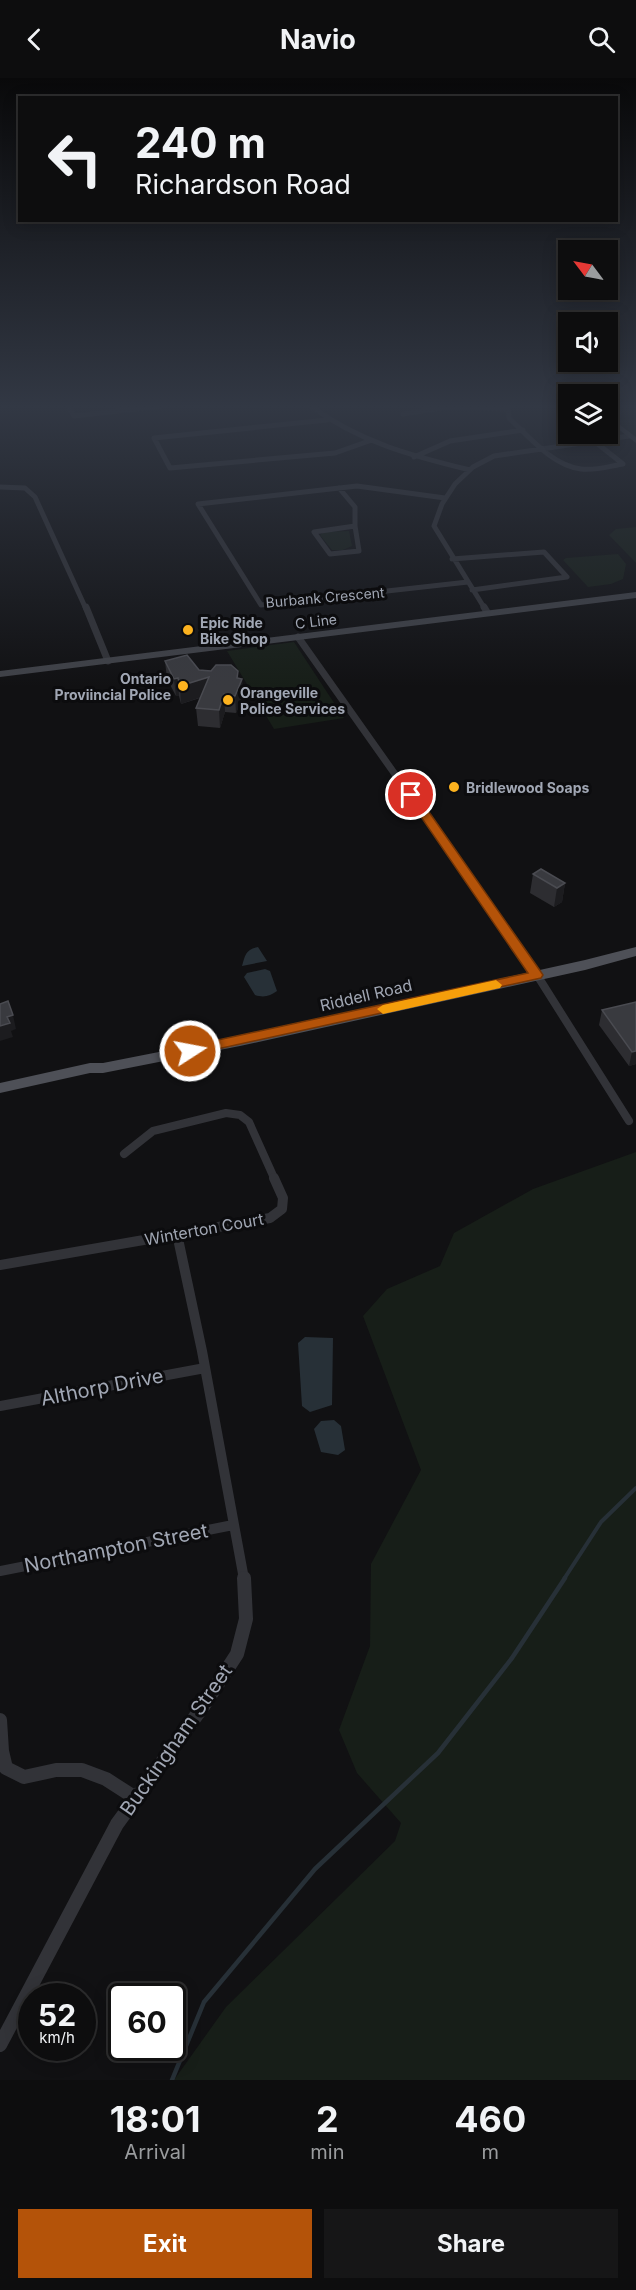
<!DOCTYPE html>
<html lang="en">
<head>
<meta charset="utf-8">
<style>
  body { margin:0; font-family:Inter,sans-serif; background:#161617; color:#f1f3f6; height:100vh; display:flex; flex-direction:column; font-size:22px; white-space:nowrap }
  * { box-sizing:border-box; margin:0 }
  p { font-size:20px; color:#9a9c9e }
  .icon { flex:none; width:33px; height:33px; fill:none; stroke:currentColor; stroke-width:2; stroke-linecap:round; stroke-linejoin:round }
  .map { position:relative; height:2002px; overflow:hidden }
  .sheet { display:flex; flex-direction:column; background:#0d0d0e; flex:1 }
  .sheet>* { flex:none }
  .hud { position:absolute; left:18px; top:18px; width:600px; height:126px; border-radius:0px; box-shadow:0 3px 15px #0003,0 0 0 2px #2d2d2e; background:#0d0d0e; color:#f1f3f6; overflow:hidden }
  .needle { width:39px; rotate:302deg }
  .controls { position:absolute; left:558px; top:162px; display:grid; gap:12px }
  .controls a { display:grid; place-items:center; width:60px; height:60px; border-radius:0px; background:#0d0d0e; box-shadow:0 3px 15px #0003,0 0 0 2px #2d2d2e; font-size:30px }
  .speed { position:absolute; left:18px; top:1905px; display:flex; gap:12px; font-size:30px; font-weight:700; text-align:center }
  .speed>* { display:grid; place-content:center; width:78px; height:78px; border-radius:50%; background:#0d0d0e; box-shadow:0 3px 15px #0003,0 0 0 2px #2d2d2e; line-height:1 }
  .speed small { font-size:15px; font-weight:400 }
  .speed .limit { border:3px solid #111; border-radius:9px; background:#fff; color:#111 }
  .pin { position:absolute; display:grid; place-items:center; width:51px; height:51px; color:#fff; margin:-26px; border:3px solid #fff; border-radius:50%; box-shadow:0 2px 6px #0007 }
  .me { position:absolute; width:66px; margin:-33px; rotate:79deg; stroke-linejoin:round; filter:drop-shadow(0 0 4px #0008) }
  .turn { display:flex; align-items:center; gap:21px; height:126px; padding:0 18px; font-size:27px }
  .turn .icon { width:78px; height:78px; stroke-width:2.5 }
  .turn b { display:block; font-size:42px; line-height:51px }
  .eta { display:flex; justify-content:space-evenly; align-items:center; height:102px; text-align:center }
  .eta b { font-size:36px; font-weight:700; line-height:42px }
  .action { display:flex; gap:12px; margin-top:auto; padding:12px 18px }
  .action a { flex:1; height:69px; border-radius:0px; background:#b45309; color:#fff; font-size:24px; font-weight:700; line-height:69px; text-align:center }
  .action a+a { background:#161617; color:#f1f3f6 }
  header { display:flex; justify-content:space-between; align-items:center; height:78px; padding:0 18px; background:#0d0d0e; font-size:27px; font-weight:700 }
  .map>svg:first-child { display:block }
  .green { fill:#171e18 }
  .water { fill:#273037 }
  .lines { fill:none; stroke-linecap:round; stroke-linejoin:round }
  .stream-far1 { stroke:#273037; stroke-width:4 }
  .stream { stroke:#273037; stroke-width:4.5 }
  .street-far4 { stroke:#323338; stroke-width:5 }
  .street-far3 { stroke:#323338; stroke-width:7 }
  .street-far2 { stroke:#323338; stroke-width:8 }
  .street-far1 { stroke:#323338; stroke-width:10 }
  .street { stroke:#323338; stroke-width:14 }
  .secondary { fill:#404248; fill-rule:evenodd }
  .primary { fill:#4e5057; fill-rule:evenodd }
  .wall { fill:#2d2d31 }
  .shaded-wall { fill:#1c1c1f }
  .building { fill:#393a3f; stroke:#4a4b51; stroke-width:1.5 }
  .route { fill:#b45309; stroke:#753606; stroke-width:1.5 }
  .slow { fill:#f59e0b }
  .poi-dot { fill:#fcb21f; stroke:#0c0c0e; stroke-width:2 }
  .labels { text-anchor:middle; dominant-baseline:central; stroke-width:6; stroke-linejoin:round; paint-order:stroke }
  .far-street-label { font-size:14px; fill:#a1a7b4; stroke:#0c0c0e }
  .far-poi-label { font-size:14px; font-weight:bold; fill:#a1a7b4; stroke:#0c0c0e; text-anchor:start }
  .street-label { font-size:16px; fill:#a1a7b4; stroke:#0c0c0e }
  .near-street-label { font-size:20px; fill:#a1a7b4; stroke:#0c0c0e }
</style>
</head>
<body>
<header><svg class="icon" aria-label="back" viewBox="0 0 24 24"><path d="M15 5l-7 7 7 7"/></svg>Navio<svg class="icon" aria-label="search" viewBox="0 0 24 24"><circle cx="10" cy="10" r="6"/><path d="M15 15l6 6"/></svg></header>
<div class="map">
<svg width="636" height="2002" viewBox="0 0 636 2002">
  <rect width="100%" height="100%" fill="#111113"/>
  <!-- green -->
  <path class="green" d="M608 328H636V362L627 358 608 334Z
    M636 449V485L609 457 616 451Z
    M349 453 352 468 343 472H332L320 457 324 454Z
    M618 476 626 486 623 501 611 506 588 509 563 482 566 480Z
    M294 564 344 640 274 651 227 573Z
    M636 1074V2002H174L226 1929 395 1763 401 1745 357 1695 339 1652 370 1568 371 1486 421 1392 363 1238 387 1211 440 1188 454 1155 533 1111Z"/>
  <!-- water -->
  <path class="water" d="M258 869 267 883 242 888C245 877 246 871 258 869Z
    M265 891 270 893 277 913C270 918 264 920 255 917L244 899 247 895Z
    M305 1259 333 1260 332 1327 310 1334 302 1328 298 1265Z
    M334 1342 341 1348 345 1372 338 1377 321 1374 314 1351 321 1343Z"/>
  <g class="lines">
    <!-- stream-far1 -->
    <path class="stream-far1" d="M564 1501 601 1444 636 1410"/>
    <!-- stream -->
    <path class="stream" d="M172 2002 204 1924 315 1791 438 1675 512 1580 565 1500"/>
    <!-- street-far4 -->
    <path class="street-far4" d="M68 328 74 338 162 328
      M311 328C359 364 412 378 470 392
      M508 328 509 340C529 359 552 387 581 391 595 393 610 388 623 386L594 363
      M403 336 448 329 507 331
      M327 342 154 360 170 390 335 375 369 363
      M414 379 450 363 523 352
      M0 409 25 410 35 419 86 531
      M339 410 355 429V448
      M445 420 357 408 198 426 261 527 468 504
      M355 448 359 473 330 476 314 454Z
      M452 481 544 474 567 499 472 512
      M485 531 434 448 442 426 455 406 473 389 494 378 629 358"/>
    <!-- street-far3 -->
    <path class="street-far3" d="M86 529 108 583
      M484 529 487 534
      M298 559 457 784"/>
    <!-- street-far2 -->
    <path class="street-far2" d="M456 782 537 897 629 1043
      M124 1076 153 1053 226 1035 240 1037 249 1044 275 1102"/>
    <!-- street-far1 -->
    <path class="street-far1" d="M177 1156 202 1273 244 1501
      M0 1187 270 1140 282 1131 283 1120 274 1100
      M0 1328 205 1290
      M0 1493 233 1447"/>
    <!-- street -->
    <path class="street" d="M0 1642 2 1673 6 1690 24 1699 56 1692H82L106 1701 134 1719
      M0 1967 117 1746 204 1627 237 1576 246 1541 244 1500"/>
    <!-- secondary -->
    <path class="secondary" d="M608 338 636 359V365L608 343Z
      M636 514V520L0 599V593Z"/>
    <!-- primary -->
    <path class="primary" d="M636 869V878L585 892 240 968 103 995H90L0 1015V1005L90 985H103L240 958 585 882Z"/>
  </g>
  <!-- wall -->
  <path class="wall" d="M165 583 199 592 211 593H238V600L242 601 243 619 236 635 225 634 220 650 198 648 196 630 200 620 181 626 179 618H176L167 601Z
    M533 796 565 805 562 824 554 829 530 815Z
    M636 924V986L629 988 599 947 602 932Z"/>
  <!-- shaded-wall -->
  <path class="shaded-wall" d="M238 593 239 608 242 601 243 619 236 635 235 618Z
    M209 599 210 616 181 626 180 608Z
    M178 600 179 618H176L174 601Z
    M224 616 225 634 220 650 219 632Z
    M565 805 562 824 554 829 557 810Z
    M13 937 16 951 11 953 13 959 0 963V948L7 939Z
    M636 973V986L629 988 632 974Z"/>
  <!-- building -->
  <path class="building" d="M187 577 199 592 211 593 216 587H231L238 593 237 600 242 601 235 618 224 616 219 632 196 630 209 599 180 608 178 600 174 601 165 583Z
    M541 791 565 805 557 810 533 796Z
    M8 923 13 937 7 939 10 945 0 948V926Z
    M636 924V973L632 974 602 932Z"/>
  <!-- sky -->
  <linearGradient id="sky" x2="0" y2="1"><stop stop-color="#09090a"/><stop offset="0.54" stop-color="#323844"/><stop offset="1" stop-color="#323844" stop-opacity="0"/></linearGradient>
  <rect width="636" height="609" fill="url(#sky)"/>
  <!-- route -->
  <path class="route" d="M411 713 415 714 541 894 543 897 541 900 190 977 186 976 184 973 190 968 528 895 406 717Z"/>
  <!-- slow -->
  <path class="slow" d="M496 902 502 907 500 910 383 936 377 931 383 927Z"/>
  <!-- markers -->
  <g class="poi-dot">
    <circle cx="188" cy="552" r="6"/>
    <circle cx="183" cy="608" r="6"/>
    <circle cx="228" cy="622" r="6"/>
    <circle cx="454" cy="709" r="6"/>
  </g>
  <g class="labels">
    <!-- far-street labels -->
    <g class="far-street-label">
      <text transform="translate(325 519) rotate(-5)">Burbank Crescent</text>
      <text transform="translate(316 543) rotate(-7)">C Line</text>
    </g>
    <!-- far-poi labels -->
    <g class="far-poi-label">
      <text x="200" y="544">Epic Ride<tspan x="200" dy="16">Bike Shop</tspan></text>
      <text x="171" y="600" text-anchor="end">Ontario<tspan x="171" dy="16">Proviincial Police</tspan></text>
      <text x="240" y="614">Orangeville<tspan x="240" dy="16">Police Services</tspan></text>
      <text x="466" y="709">Bridlewood Soaps</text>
    </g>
    <!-- street labels -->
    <g class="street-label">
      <text transform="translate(366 917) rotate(-13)">Riddell Road</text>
      <text transform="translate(204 1151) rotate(-10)">Winterton Court</text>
    </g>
    <!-- near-street labels -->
    <g class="near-street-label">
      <text transform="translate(102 1309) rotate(-11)">Althorp Drive</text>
      <text transform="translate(116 1470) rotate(-11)">Northampton Street</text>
      <text transform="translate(176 1662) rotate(-55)">Buckingham Street</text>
    </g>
  </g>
</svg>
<div class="controls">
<a><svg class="needle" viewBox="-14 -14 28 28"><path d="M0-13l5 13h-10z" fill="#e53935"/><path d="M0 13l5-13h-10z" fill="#9a9c9e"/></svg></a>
<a><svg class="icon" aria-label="sound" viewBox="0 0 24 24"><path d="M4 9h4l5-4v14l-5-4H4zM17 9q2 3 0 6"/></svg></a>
<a><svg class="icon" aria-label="layers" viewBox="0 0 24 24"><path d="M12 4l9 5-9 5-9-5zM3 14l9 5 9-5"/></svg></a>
</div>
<div class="speed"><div>52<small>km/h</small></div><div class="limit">60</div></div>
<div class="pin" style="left:411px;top:717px;background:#d93025"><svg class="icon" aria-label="arrive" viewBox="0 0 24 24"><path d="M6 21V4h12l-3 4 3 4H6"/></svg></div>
<svg class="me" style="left:190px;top:973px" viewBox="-20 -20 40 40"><circle r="17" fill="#b45309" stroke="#fff" stroke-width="3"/><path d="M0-11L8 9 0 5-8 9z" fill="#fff"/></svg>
<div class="hud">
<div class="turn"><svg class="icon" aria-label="left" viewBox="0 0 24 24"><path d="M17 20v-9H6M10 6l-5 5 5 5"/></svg><div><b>240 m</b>Richardson Road</div></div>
</div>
</div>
<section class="sheet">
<div class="eta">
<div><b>18:01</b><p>Arrival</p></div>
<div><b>2</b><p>min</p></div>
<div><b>460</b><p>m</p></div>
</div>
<div class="action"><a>Exit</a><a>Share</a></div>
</section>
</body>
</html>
